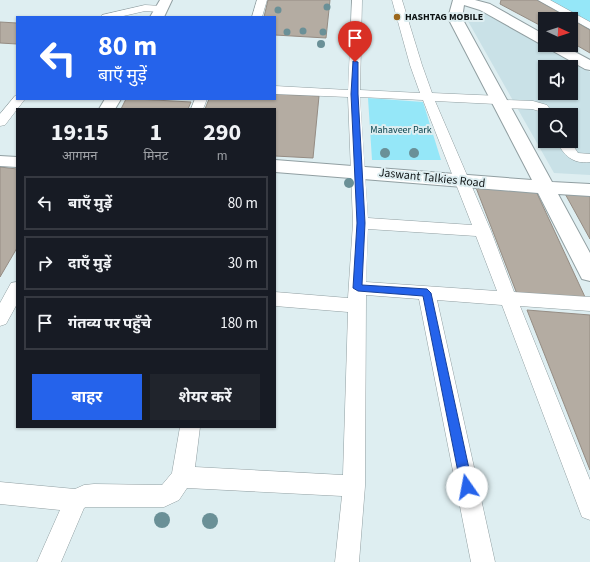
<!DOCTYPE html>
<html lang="hi">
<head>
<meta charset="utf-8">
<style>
  body { margin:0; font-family:"Source Sans 3","Noto Sans Devanagari",sans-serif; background:#20242c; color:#f1f3f6; height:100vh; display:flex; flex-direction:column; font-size:15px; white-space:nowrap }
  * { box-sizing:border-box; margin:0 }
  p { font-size:13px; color:#9ea1a6 }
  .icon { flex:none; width:22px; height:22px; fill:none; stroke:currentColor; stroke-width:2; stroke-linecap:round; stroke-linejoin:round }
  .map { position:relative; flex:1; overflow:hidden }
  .sheet { position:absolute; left:16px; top:108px; width:260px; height:320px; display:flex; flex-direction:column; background:#171b24; border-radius:0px; box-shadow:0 1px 3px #0004 }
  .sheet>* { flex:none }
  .hud { position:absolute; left:16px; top:16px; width:260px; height:84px; border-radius:0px; box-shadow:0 1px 3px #0004; background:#2563eb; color:#fff; overflow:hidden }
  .needle { width:26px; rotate:93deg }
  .buttons { position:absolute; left:538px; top:12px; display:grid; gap:8px }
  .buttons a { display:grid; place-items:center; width:40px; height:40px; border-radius:0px; background:#171b24; box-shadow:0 1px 3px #0004; font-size:20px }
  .pin { position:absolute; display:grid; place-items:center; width:34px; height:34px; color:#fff; margin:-41px -17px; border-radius:50% 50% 50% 0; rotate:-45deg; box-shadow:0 0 4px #0007 }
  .pin .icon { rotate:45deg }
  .me { position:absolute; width:44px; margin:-22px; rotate:348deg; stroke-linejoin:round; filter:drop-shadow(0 0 3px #0008) }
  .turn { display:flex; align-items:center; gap:14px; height:84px; padding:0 16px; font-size:18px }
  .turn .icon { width:52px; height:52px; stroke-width:2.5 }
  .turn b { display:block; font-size:28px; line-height:34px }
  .eta { display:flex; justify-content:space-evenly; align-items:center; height:68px; text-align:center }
  .eta b { font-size:24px; font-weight:700; line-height:28px }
  .primary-button { display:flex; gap:8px; margin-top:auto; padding:8px 16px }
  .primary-button a { flex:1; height:46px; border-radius:0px; background:#2563eb; color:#fff; font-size:16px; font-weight:700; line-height:46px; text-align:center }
  .primary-button a+a { background:#20242c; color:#f1f3f6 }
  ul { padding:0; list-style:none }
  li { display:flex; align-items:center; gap:12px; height:54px; margin:0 8px 6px; padding:0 8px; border:2px solid #363941; border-radius:0px }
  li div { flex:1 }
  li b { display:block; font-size:15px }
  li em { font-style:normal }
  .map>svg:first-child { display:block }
  .built { fill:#c9e1e7; fill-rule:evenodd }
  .green { fill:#95e7f8 }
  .building { fill:#b4aca2; stroke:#958c83 }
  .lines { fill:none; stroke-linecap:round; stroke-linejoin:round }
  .minor-casing { stroke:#919fa2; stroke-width:1 }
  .tertiary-casing { stroke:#919fa2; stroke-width:2 }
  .minor { fill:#fff; fill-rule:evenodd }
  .tertiary { fill:#fff; fill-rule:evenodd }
  .tree { fill:#6a9097 }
  .route { fill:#2563eb; stroke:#184099 }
  .poi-dot { fill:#9b671d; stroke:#deeef1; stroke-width:1.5 }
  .labels { text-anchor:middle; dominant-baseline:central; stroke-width:4; stroke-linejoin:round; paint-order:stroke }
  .far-poi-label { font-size:10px; font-weight:bold; fill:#0f1415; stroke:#deeef1; text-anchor:start }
  .far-park-label { font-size:10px; fill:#0c444e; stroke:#deeef1 }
  .street-label { font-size:12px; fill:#0f1415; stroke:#deeef1 }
</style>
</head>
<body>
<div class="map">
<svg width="590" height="562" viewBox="0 0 590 562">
  <rect width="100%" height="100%" fill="#deeef1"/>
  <!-- built -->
  <path class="built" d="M482 12 590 72V175L554 173 464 14ZM545 67H571V93H545ZM545 115H571V141H545Z"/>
  <!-- green -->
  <path class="green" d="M547 0H590V23Z
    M368 98 423 102 441 160H372Z"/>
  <!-- building -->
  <path class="building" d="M268 0H330L326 38 275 35V17H264Z
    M501 0H537L571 19H545V28L500 4Z
    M571 19 590 30V53L571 42Z
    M0 22 17 23V44L0 43Z
    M275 94 319 96 313 158 275 156V109H205L209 99H275Z
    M126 99H136L191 102 188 109H121Z
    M0 167 17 169V248L0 277Z
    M475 185 535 189 585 297 517 294Z
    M563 190 590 192V239Z
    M527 310 590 315V470Z"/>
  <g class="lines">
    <defs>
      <path id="minor" d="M257 0H267L262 17H252Z
        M352 0H362L360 90 420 93 410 65 392 0H402L422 65 432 93 500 96 504 97 506 100 533 101 547 105 554 115H545V118L539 111 532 109 502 108 498 107 496 104 435 101 491 231 514 292 590 297V311L520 306 590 480V520L582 517 579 509 502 305 437 300 495 562H471L419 299 366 295 365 486 359 562H335L342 496 187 488 179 500 164 507H86L84 508 61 562H37L60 510 0 504V482L75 489 84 485 94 484 162 485 172 473 180 427H200L195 467 343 475 348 312 275 306V292L348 298 353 223 348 97 275 94V86L348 90ZM360 97 423 100 472 225 368 218ZM368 229 476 236 497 291 366 282Z
        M538 0H550L590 22V29Z
        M145 5 161 6 166 9 161 12 145 11 119 17H101L102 15Z
        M15 96H17V99H25L5 125 0 126V114Z
        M195 99H207L203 109H191Z
        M556 141H570L578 153 590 154V162C572 164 565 156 556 141Z
        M17 282V304L6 324 0 326V303L11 283Z"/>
      <path id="tertiary" d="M160 0H172L164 17H150Z
        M453 0H475L490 4 545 35V45H562L590 60V70L585 69 480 10 464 5 462 18 552 182 590 184V196L558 194 590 253V281L582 279 538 193 275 172V160L532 180 448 18Z
        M105 99H121L115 109H99Z
        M0 156 17 157V167L0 166Z"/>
    </defs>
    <!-- minor casing -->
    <use href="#minor" class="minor-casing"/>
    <!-- tertiary casing -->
    <use href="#tertiary" class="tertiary-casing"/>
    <!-- minor -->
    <use href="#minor" class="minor"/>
    <!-- tertiary -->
    <use href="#tertiary" class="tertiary"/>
  </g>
  <!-- trees -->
  <g class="tree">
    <circle cx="327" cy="7" r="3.5"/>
    <circle cx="278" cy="10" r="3.5"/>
    <circle cx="303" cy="31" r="3.5"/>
    <circle cx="287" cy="32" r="3.5"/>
    <circle cx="323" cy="32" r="3.5"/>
    <circle cx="321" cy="44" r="4"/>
    <circle cx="385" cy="153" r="5"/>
    <circle cx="414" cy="153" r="5"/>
    <circle cx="349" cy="183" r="5"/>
    <circle cx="162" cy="520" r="8"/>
    <circle cx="210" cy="521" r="8"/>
  </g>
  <!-- route -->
  <path class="route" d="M353 61 358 62V94L365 223 362 285 427 289 431 293 473 487 471 491 467 493 463 491 461 487 423 296 358 291 353 288 357 223 351 94Z"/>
  <!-- markers -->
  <circle class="poi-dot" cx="397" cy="17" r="4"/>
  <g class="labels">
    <!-- far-poi labels -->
    <g class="far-poi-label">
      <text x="405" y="17">HASHTAG MOBILE</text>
    </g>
    <!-- far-park labels -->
    <g class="far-park-label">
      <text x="401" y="130">Mahaveer Park</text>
    </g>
    <!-- street labels -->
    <g class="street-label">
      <text transform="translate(432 178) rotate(6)">Jaswant Talkies Road</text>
    </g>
  </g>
</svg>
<div class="buttons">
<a><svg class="needle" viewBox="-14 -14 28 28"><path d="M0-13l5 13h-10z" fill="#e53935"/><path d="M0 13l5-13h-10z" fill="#9ea1a6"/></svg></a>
<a><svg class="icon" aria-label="sound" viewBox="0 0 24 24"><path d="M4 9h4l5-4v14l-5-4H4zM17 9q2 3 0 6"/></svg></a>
<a><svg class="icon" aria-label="search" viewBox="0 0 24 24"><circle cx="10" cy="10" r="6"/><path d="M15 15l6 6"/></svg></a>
</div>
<div class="pin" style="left:355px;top:62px;background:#d93025"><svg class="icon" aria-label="arrive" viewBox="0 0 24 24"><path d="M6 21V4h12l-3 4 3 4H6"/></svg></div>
<svg class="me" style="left:467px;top:487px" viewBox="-20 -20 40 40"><circle r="19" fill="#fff"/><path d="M0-13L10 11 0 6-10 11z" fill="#2563eb"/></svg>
<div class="hud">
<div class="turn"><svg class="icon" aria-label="left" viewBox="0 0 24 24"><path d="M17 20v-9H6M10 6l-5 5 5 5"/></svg><div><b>80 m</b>बाएँ मुड़ें</div></div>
</div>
<section class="sheet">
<div class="eta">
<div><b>19:15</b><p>आगमन</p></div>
<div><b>1</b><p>मिनट</p></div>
<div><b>290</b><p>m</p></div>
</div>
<ul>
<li><svg class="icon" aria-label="left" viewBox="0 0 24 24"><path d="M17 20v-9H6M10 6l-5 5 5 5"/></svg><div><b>बाएँ मुड़ें</b></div><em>80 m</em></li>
<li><svg class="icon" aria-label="right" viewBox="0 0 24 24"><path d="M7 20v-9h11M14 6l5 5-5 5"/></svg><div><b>दाएँ मुड़ें</b></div><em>30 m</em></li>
<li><svg class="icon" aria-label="arrive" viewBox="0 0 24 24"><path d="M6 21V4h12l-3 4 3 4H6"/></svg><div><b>गंतव्य पर पहुँचे</b></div><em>180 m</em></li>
</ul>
<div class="primary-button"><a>बाहर</a><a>शेयर करें</a></div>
</section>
</div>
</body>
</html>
